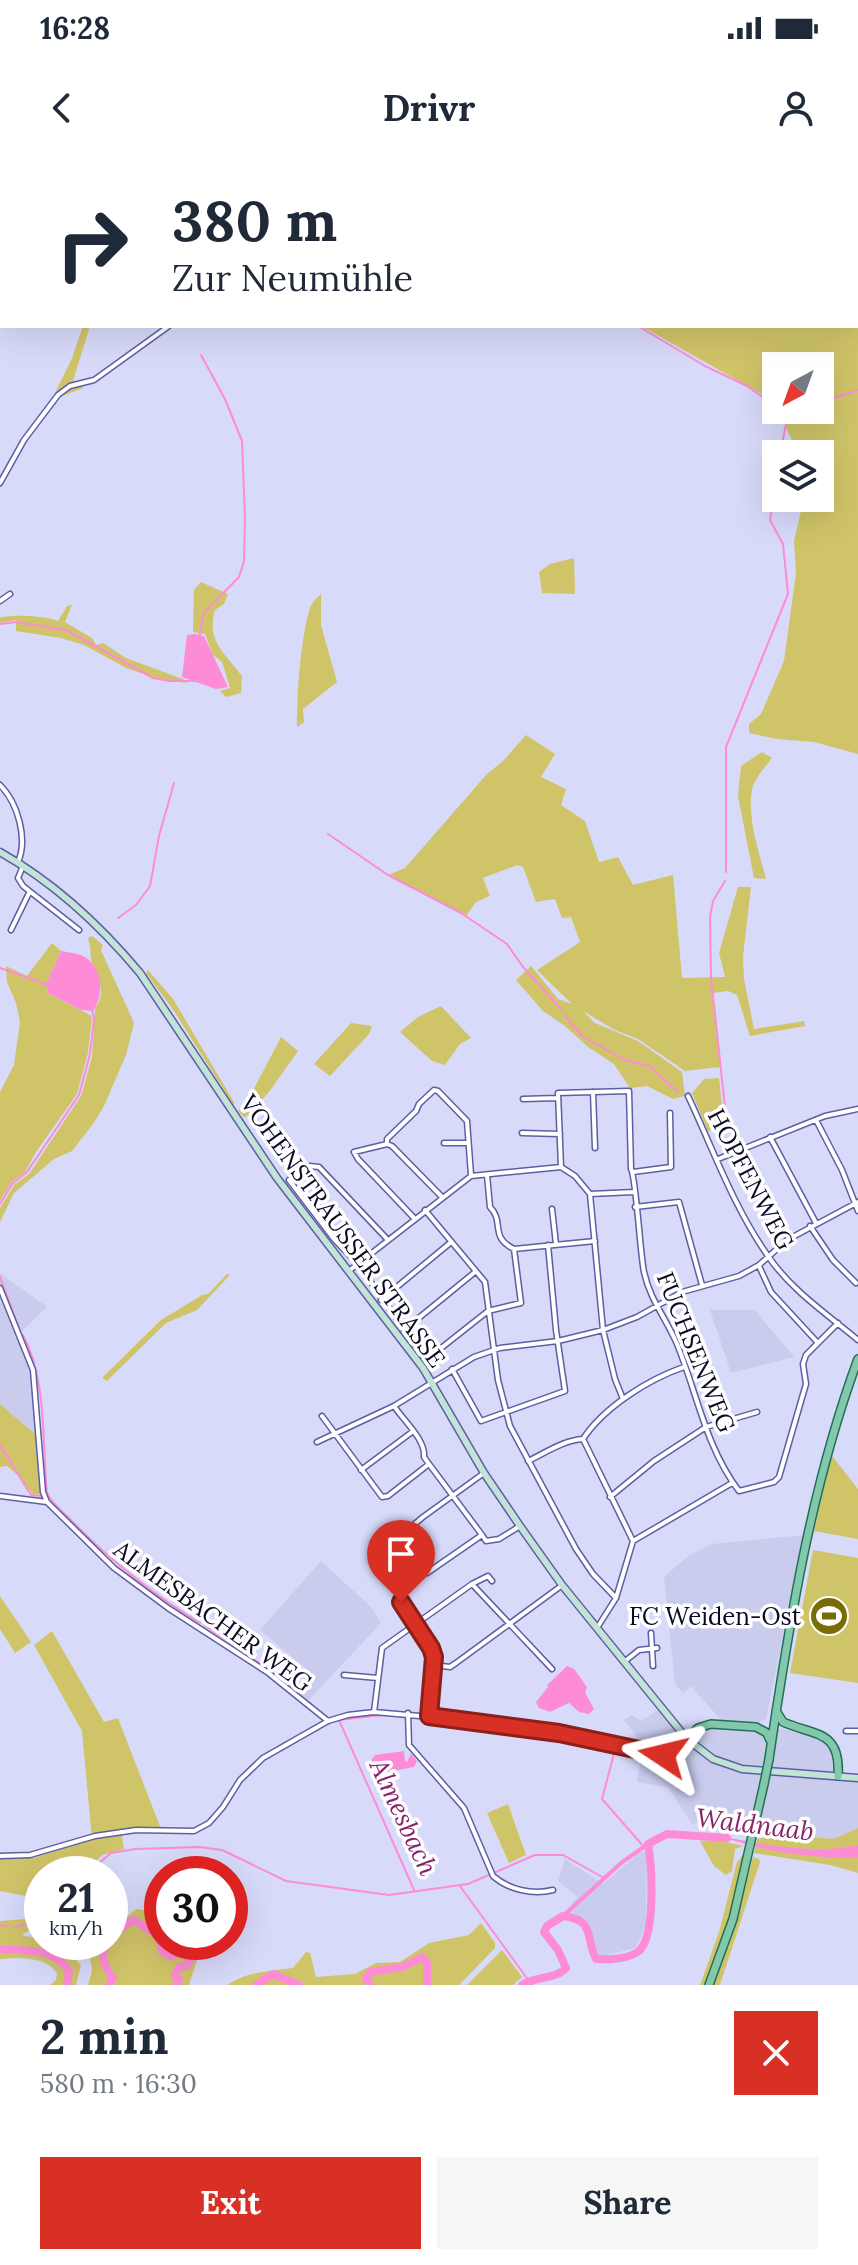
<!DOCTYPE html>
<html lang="en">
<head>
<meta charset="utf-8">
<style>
  body { margin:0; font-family:Lora,serif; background:#f6f6f7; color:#1f2937; height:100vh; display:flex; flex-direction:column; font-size:30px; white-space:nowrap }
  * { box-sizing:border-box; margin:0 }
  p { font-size:26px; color:#747a83 }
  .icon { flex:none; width:44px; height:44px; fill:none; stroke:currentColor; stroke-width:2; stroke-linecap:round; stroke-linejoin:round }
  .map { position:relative; height:1825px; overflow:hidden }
  .sheet { display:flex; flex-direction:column; background:#fff; flex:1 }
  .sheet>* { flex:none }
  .top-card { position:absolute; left:0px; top:0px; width:858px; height:168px; box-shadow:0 8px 32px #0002; background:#fff; color:#1f2937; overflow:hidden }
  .needle { width:52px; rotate:221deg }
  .controls { position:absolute; left:762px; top:192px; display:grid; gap:16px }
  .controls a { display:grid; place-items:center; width:72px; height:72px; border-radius:0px; background:#fff; box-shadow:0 8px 32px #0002; font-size:40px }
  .speed { position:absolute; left:24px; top:1696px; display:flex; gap:16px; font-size:40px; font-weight:700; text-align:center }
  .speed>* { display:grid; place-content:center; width:104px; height:104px; border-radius:50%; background:#fff; box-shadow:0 8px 32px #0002; line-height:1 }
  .speed small { font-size:20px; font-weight:400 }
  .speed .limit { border:12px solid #d22; background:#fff; color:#111 }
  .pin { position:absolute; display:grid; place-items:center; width:68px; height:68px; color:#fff; margin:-82px -34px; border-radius:50% 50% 50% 0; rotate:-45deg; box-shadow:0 0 8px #0007 }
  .pin .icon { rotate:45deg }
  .me { position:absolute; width:88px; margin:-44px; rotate:280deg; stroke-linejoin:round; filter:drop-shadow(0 0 6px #0008) }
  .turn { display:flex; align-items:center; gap:28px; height:168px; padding:0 40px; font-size:36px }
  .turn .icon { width:104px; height:104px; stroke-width:2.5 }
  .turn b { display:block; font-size:56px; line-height:68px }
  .round { display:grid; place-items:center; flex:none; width:84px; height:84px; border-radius:0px; background:#f6f6f7 }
  .summary { display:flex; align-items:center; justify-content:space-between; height:136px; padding:0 40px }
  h1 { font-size:48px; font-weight:700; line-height:60px }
  .primary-button { display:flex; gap:16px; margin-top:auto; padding:16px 40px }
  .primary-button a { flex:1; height:92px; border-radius:0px; background:#d93025; color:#fff; font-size:32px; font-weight:700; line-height:92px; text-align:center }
  .primary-button a+a { background:#f6f6f7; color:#1f2937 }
  .status { display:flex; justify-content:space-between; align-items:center; height:56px; padding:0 40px; background:#fff; direction:ltr }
  .status svg { height:22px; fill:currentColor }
  header { display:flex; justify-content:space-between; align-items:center; height:104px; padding:0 40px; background:#fff; font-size:36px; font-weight:700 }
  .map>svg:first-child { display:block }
  .built { fill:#caccee }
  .green { fill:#d0c469 }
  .water { fill:#fe8bd6 }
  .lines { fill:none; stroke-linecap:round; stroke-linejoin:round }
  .stream { stroke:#fe8bd6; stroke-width:2 }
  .canal { stroke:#fe8bd6; stroke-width:4 }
  .river { stroke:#fe8bd6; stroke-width:8 }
  .street-casing { stroke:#5e5ea3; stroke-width:7 }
  .secondary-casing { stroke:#5e5ea3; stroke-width:9 }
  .primary-casing { stroke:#226e58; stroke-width:10 }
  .street { stroke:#fff; stroke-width:4 }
  .secondary { stroke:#c1e4d6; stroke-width:6 }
  .primary { stroke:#82c9ac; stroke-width:7 }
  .primary-bridge-casing { stroke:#226e58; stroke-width:10; stroke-linecap:butt }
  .primary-bridge { stroke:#82c9ac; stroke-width:7 }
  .route-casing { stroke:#8d1f18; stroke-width:20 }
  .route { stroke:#d93025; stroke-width:14 }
  .labels { text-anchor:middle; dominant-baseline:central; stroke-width:7; stroke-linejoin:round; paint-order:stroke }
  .street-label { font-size:24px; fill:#0b0923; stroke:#fefefe }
  .poi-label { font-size:24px; fill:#0b0923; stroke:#fefefe; text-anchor:end }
  .water-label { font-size:26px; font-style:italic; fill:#87236a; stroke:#fefefe }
</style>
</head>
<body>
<div class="status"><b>16:28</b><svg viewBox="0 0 49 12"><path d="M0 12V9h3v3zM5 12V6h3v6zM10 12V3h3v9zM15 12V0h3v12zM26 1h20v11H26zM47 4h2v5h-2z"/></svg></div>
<header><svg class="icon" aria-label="back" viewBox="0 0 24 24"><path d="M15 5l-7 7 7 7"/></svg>Drivr<svg class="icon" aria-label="person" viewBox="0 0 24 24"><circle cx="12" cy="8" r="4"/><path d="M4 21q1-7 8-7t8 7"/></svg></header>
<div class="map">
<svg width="858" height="1825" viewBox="0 0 858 1825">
  <rect width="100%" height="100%" fill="#d8dafa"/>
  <!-- built -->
  <path class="built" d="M0 1113 47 1147 18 1175 33 1213 36 1275 0 1244Z
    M710 1150H755L794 1197 731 1213Z
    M804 1375 766 1559 756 1563 722 1561 691 1526 683 1533 675 1524 664 1417 688 1396 712 1384Z
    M321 1401 371 1447 381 1463 306 1543 292 1531 309 1511 260 1470Z
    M658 1550 685 1581 701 1567 712 1565 811 1571 825 1580 835 1597V1618L858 1621V1668L833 1679H818L702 1662 692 1664 668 1627 637 1622 643 1585 624 1560 632 1555 641 1561Z
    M647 1690 646 1764 638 1784 635 1788 599 1797 591 1770 585 1762 575 1754 565 1752 578 1737 558 1721 565 1699 603 1724 638 1694Z"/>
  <!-- green -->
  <path class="green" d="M0 0H165L2 2V164L0 168Z
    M400 0H858V594L814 582 777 579 749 573V564L761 554 784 501 796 413 794 381 804 338H820V294H799L786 268V250H820V206H776V242L641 166H856V2Z
    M83 166H90L73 221 84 228 64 235 55 233 72 198Z
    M574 398 575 434 542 433 539 412 550 404Z
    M201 422 228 434 224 444 215 450C206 481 225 493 242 516L241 533 226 537 220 531 230 528 222 502 213 495 205 474 193 472 194 430Z
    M321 434V465L337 522 303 549 304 562 297 567C297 533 300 481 310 448 312 442 317 438 321 434Z
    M72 445 65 462 92 478 96 485 103 483 126 498 188 521 186 523 158 519 126 508 84 485 61 478 16 471V460L0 463V458C11 454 46 456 58 461L67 446Z
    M526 575 555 594 541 617 566 629 561 645 585 661 599 702 618 697 633 725 673 715 682 818 725 817 719 793 738 727H751L743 797 744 819 754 869 804 861 805 866 750 876 737 835 728 831 712 833 720 907 685 911 638 879 615 870 583 851 595 863 638 881 682 912 685 936 673 939 647 926 630 928 614 904 588 887 565 866 543 851 516 820 531 806 558 839 572 844 537 810 580 782 571 757 562 758 555 739 536 742 523 707 517 705 483 718 490 736 476 742 466 756 388 715 405 708 487 614 503 601Z
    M762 592 772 598C765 607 754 619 752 630 747 658 759 692 766 719L754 718 738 636 741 606Z
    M92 776 103 785 101 790 134 863 126 895 104 946 93 964 72 991 54 999 14 1033 0 1062V1048L14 1025 29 1014 81 936 92 897 95 848C108 829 97 822 92 804 90 795 91 787 88 778Z
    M52 783 61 791 46 824 48 833 92 856 88 893 77 934 36 992 25 1012 11 1023 0 1041V932L14 905 20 862 16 843 7 822 6 806 27 816Z
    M148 810 173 839 234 942V946L174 851 146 813Z
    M441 846 471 878 460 884 445 905 432 901 400 872 418 857Z
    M351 863 372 866 369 874 330 916 314 904Z
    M281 877 298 891 269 932 245 958 238 951 249 938Z
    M719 918 724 966 708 971 692 933 704 919Z
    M227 1114 230 1115 197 1150 166 1163 107 1221 102 1218 161 1160 202 1135 208 1134Z
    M0 1244 36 1275 41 1334 33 1335 20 1317 7 1306 0 1307Z
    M829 1292 858 1329V1379L814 1371Z
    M813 1390 858 1398V1523L790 1513Z
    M0 1436 31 1482 15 1493 0 1469Z
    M52 1471 104 1562 118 1558 161 1669 121 1670 124 1689 102 1695 83 1714H42V1739L0 1731V1698H34L92 1679 82 1571 34 1485Z
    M508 1644 526 1695 509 1703 487 1653Z
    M858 1668V1713L830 1705 754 1693 757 1679 765 1677 766 1673 833 1679Z
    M717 1680 743 1686 735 1689 732 1711 726 1715 714 1706 701 1683 700 1681Z
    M743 1695C742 1736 721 1787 706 1825H700L719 1772 737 1702Z
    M753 1697 759 1699 760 1702 720 1825H713L734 1768Z
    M159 1742 162 1743V1782H203L189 1825H88L92 1811 90 1798 97 1782H110V1772L118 1755 127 1757 136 1749 143 1750Z
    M39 1758 42 1761 41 1767 24 1773 23 1776 42 1778V1782C60 1782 69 1793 81 1805L76 1825H50L56 1820 57 1813C46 1796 18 1798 0 1799V1761Z
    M481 1763 495 1783V1788L459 1825H228C244 1812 273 1811 293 1808L306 1792 310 1793 316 1817 355 1814 376 1803 400 1802 429 1783 469 1775Z
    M502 1790 522 1817 513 1825H467Z"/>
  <!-- water -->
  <path class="water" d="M195 474 204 476 228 527 216 529 182 517 187 475Z
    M61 791C67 792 75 793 81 795 103 804 105 834 93 851L81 850 48 833 46 824Z
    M567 1506 574 1509 587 1527 585 1532 594 1549 589 1554 579 1552 569 1543 550 1552 539 1548 536 1542 548 1527 547 1525Z
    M404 1591 405 1601 407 1602 411 1594 417 1601 414 1607 377 1614 374 1612 370 1602 375 1595Z
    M720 1676C765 1685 813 1695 858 1685V1698C810 1698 765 1692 720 1676Z"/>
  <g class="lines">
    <!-- stream -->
    <path class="stream" d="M638 166 705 206 747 226 776 246
      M820 243 858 230
      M780 294 788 254 800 250
      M0 464 16 462 66 470 153 518 169 521H195
      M200 475 203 454 239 417 244 401 245 358 242 281 225 239 201 195
      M328 674 388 715 461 753 507 784 523 807 561 849
      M726 712V587L788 434 783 384 770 360 776 319
      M725 721 713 741 710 757 711 817 726 957
      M118 758 136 745 150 726 159 676 174 623
      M0 808 48 825
      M565 856 582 876 625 900 649 906 678 932
      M0 1044 12 1024 27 1012 79 935 90 894 94 858 92 850
      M0 1117 20 1171
      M23 1175C47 1219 42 1282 47 1333 53 1345 62 1351 71 1360 110 1400 152 1434 200 1463
      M0 1285 31 1335 41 1336
      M204 1465 226 1480
      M229 1482 242 1491
      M245 1493 249 1496
      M252 1498 264 1507
      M382 1555 339 1560 414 1730
      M437 1559 491 1566
      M615 1590 602 1639 644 1687
      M86 1714 111 1693 135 1689 199 1687 222 1690 286 1721 389 1735 468 1724 535 1695H563L604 1718
      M460 1726 529 1821
      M0 1765 6 1766
      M15 1767 42 1759
      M530 1822 532 1825"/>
    <!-- canal -->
    <path class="canal" d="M563 1756 621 1703 648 1684"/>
    <!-- river -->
    <path class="river" d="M110 1779C117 1772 126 1762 135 1760 149 1773 160 1770 162 1791L170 1796C179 1793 185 1793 191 1800L186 1806 179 1807 175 1816 179 1820 176 1825
      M107 1782C99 1797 104 1805 113 1818L109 1825
      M0 1789C26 1792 53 1786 69 1811L67 1825
      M256 1825 273 1814 299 1825
      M370 1825 366 1818 370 1812 402 1807 423 1797 427 1803V1825
      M522 1825C536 1816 557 1819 566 1808L558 1790 544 1772 547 1766 563 1756C596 1760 585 1778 596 1799 608 1800 629 1799 639 1791 656 1776 652 1706 648 1684L667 1674 727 1678"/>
    <defs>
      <path id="street" d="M0 323 24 280 58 235 70 226 94 220 169 166
        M0 441 10 434
        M0 625C18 643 28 679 18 702
        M23 706 18 718 23 726 79 770
        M11 770 29 733
        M593 932 595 988
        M688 936C713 989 734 1048 768 1096 791 1130 827 1154 858 1180
        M523 939 558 938
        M816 960 842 1010 858 1051
        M522 973 560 974
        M770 977 816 1063
        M444 983H468
        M387 984V979L416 951 419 944 434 930 438 931 467 961 471 1015
        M718 999 825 956 858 949
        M561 1007 558 933 629 931 631 1009C636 1017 640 1093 644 1112 650 1140 666 1158 677 1184 697 1233 706 1288 739 1331L774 1322 779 1317 806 1224 803 1204 806 1195 838 1163
        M633 1012 671 1007 670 953
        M487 1015 490 1047C505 1062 489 1077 514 1089L595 1081
        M590 1034 634 1032
        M635 1047 679 1042 702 1125
        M552 1049 556 1084
        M425 1050 485 1122 498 1220 510 1266 576 1389 593 1414 616 1438
        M414 1058 358 999 354 992 387 984 392 986 442 1037
        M810 1066 833 1100 856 1123
        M388 1080 319 1007 310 1006 289 1020 334 1079 358 1104 426 1200 488 1151 521 1143 514 1089
        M759 1106 771 1132 818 1183
        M350 1110 471 1016 561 1007 575 1016 590 1034 603 1170 615 1219 623 1239
        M0 1128 33 1210 43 1332 47 1342 114 1408 168 1448 267 1512 328 1561
        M381 1140 450 1083
        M404 1170 475 1112
        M452 1209 481 1261 565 1231 556 1170 548 1085
        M394 1246C403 1260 426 1280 424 1297L429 1304 482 1375 427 1413 402 1408
        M322 1256 382 1337 388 1336 429 1304
        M317 1282 394 1246 474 1197 500 1188 558 1181 603 1170 637 1157 682 1132 739 1116 759 1105 787 1080 858 1042
        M528 1301C545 1293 564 1280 583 1279
        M361 1310 412 1272
        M0 1336 47 1342
        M610 1337 654 1301 706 1267 757 1252
        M482 1375 486 1381 499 1379 520 1366
        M633 1381 583 1279C604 1247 649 1219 684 1207
        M472 1424 552 1509
        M597 1468 616 1438 633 1381 732 1323
        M651 1473 653 1506
        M624 1502 639 1490 657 1488
        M434 1505 450 1507 456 1503 561 1426
        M344 1515 378 1518
        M374 1552 382 1488 472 1424 488 1416 492 1421
        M408 1553 409 1585 464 1648 493 1716C509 1730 533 1735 553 1730
        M429 1556 434 1497 431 1488 403 1448 399 1435 406 1377 410 1368 423 1357 484 1313
        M846 1571H858
        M0 1696 30 1695 95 1676 136 1670 194 1671 209 1663 223 1647 240 1620 263 1598 328 1561 348 1555 374 1552 477 1561 559 1573 652 1594 669 1593 687 1579"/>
      <path id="secondary" d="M0 692C55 723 100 765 140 813L277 1018 423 1208 484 1313 520 1366 562 1425 687 1579 713 1599 742 1609 858 1618"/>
      <path id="primary" d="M776 1551 783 1562C815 1576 841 1570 838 1616
        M687 1579 698 1568 711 1564 756 1567 767 1573 770 1580
        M769 1599C789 1464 811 1326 858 1199
        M709 1825 733 1759 764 1624"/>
    </defs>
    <!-- street casing -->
    <use href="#street" class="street-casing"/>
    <!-- secondary casing -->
    <use href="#secondary" class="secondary-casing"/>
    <!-- primary casing -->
    <use href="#primary" class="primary-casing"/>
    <!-- street -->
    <use href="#street" class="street"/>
    <!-- secondary -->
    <use href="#secondary" class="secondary"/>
    <!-- primary -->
    <use href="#primary" class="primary"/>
    <defs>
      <path id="primary-bridge" d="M764 1624 769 1599"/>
    </defs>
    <!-- primary-bridge casing -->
    <use href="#primary-bridge" class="primary-bridge-casing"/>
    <!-- primary-bridge -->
    <use href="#primary-bridge" class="primary-bridge"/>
  </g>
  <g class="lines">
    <defs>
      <path id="route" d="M401 1442 431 1488 434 1497 429 1556 559 1573 663 1595"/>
    </defs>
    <!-- route casing -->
    <use href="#route" class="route-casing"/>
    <!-- route -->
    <use href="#route" class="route"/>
  </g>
  <!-- icons -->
  <defs>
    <symbol id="stadium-disc" viewBox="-11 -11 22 22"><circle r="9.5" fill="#786c07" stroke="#fefefe"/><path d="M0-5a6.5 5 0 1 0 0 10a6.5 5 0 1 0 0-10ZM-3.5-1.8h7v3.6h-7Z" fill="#fff"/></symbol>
  </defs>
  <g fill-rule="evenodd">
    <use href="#stadium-disc" x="807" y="1434" width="44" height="44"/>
  </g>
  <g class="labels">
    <!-- street labels -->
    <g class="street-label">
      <text transform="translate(751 1019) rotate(62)">HOPFENWEG</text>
      <text transform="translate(343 1071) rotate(54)">VOHENSTRAUSSER STRASSE</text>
      <text transform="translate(696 1192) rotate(68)">FUCHSENWEG</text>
      <text transform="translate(213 1456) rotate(36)">ALMESBACHER WEG</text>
    </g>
    <!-- poi labels -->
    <g class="poi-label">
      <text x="801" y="1456">FC Weiden-Ost</text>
    </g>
    <!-- water labels -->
    <g class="water-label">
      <text transform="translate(404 1657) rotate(65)">Almesbach</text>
      <text transform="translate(755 1664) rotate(7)">Waldnaab</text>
    </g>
  </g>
</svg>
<div class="controls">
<a><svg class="needle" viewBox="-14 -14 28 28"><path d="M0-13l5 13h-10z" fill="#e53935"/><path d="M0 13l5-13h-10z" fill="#747a83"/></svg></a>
<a><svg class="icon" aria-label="layers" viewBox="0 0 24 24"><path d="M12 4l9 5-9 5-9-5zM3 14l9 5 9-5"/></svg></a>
</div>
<div class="speed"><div>21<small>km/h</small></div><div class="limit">30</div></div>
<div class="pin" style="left:401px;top:1442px;background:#d93025"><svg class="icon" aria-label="arrive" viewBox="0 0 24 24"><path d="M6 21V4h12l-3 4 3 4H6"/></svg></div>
<svg class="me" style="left:663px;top:1595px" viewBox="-20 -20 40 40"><path d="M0-17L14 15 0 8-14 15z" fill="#d93025" stroke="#fff" stroke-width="4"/></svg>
<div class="top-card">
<div class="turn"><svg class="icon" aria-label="right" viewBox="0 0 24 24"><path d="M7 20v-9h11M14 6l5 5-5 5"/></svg><div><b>380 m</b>Zur Neumühle</div></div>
</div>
</div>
<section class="sheet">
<div class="summary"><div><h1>2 min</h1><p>580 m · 16:30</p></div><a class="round" style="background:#d93025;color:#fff"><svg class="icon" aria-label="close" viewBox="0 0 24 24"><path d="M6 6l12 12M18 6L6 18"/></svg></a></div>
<div class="primary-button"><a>Exit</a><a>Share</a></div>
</section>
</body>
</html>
